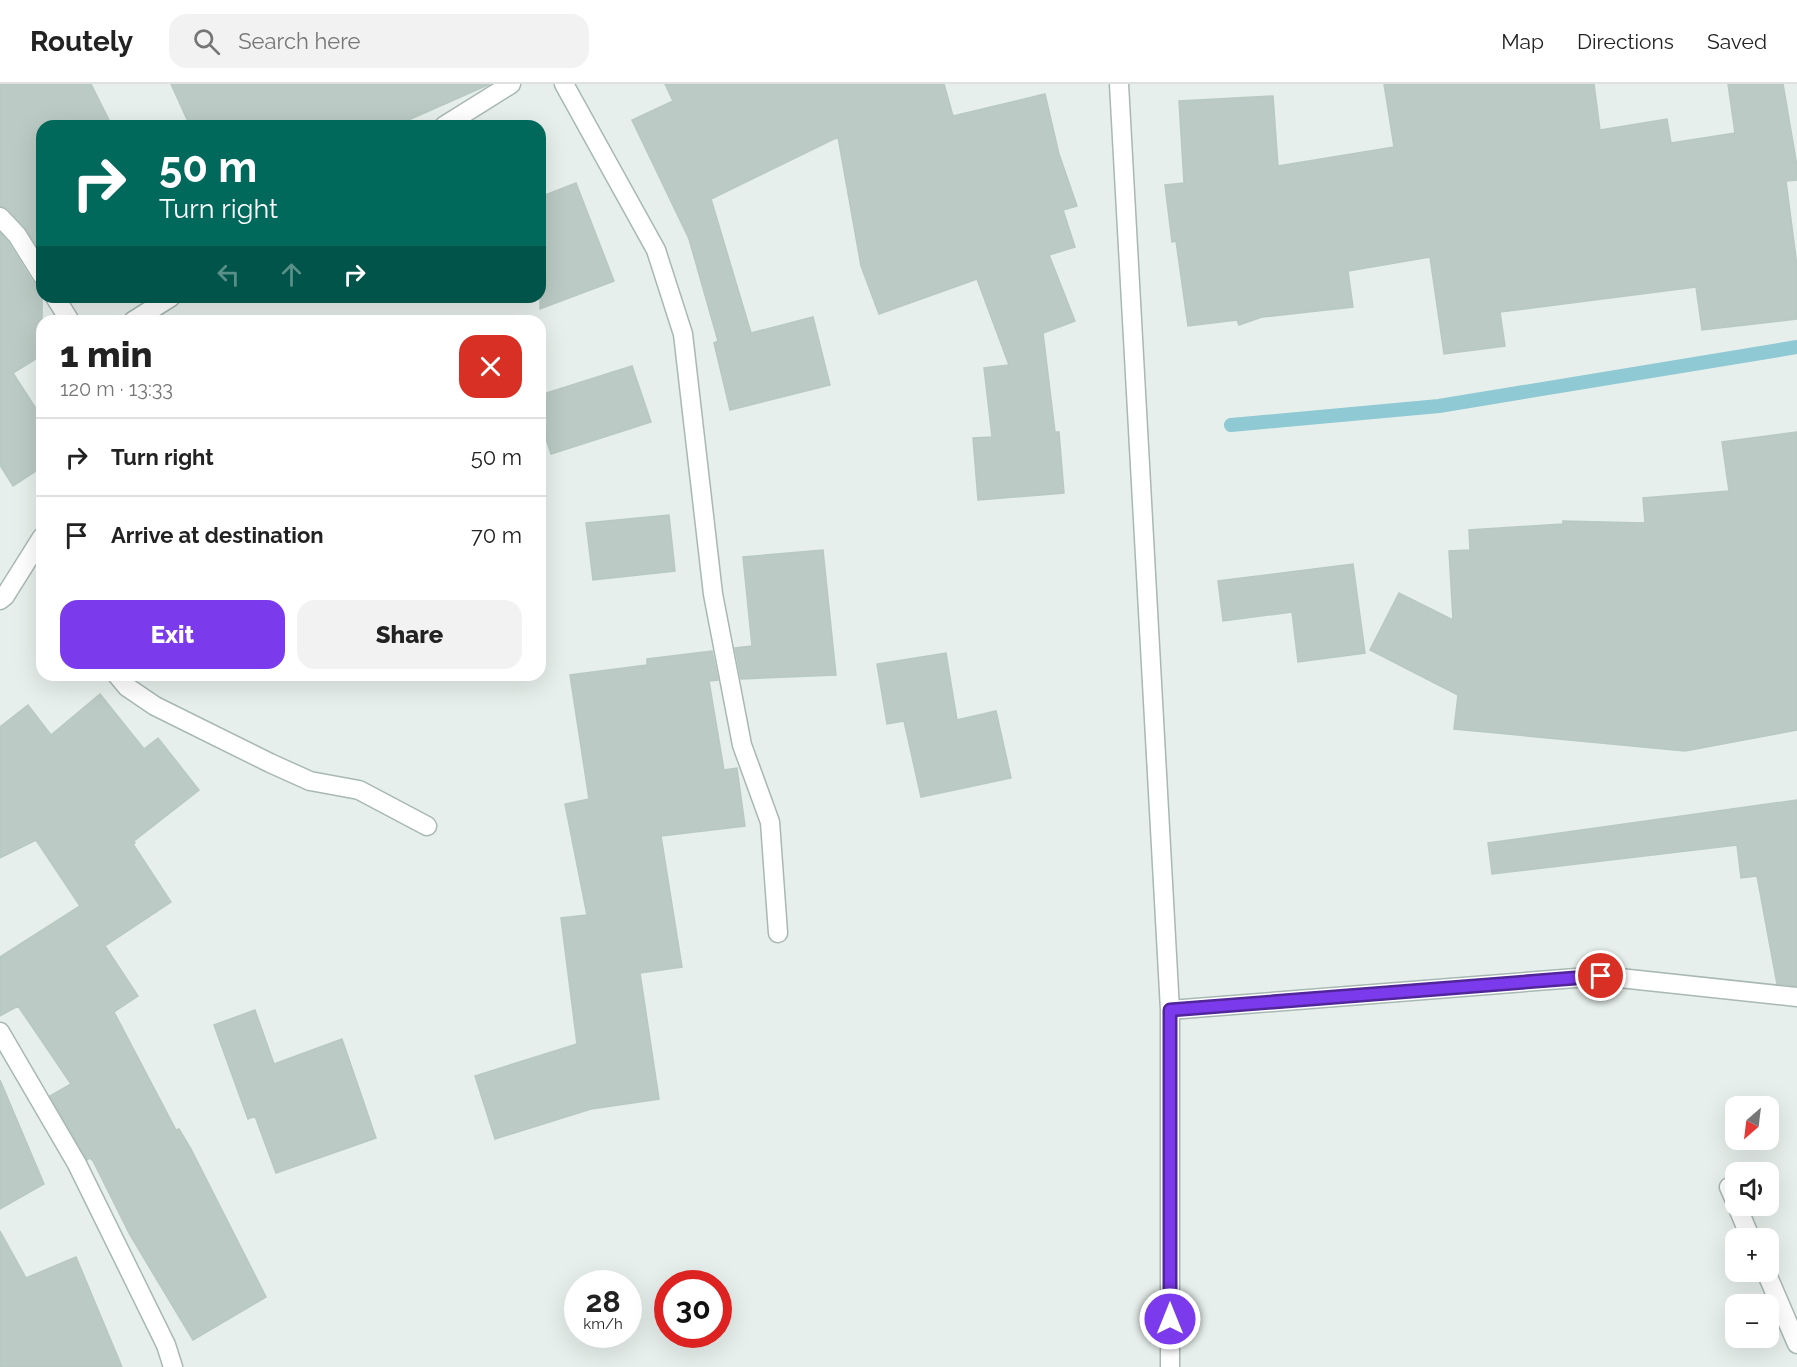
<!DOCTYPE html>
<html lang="en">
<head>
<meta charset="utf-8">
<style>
  body { margin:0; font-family:Raleway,sans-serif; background:#f2f2f2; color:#222; height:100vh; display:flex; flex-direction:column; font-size:22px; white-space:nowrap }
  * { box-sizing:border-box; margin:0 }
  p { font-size:20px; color:#767676 }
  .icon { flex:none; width:33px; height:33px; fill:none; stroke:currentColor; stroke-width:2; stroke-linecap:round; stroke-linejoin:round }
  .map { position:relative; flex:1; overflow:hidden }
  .side { position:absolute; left:36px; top:231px; width:510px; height:366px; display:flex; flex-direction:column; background:#fff; border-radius:18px; box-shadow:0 6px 24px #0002 }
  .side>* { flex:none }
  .banner { position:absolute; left:36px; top:36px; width:510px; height:183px; border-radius:18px; box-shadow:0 6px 24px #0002; background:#00695c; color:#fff; overflow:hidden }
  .needle { width:39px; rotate:208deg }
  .fabs { position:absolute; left:1725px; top:1012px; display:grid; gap:12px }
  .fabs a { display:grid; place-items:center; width:54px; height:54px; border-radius:12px; background:#fff; box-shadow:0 6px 24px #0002; font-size:30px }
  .speed { position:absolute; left:564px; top:1186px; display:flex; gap:12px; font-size:30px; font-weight:700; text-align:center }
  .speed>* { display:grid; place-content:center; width:78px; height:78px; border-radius:50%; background:#fff; box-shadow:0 6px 24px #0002; line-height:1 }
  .speed small { font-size:15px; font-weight:400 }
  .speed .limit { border:9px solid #d22; background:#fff; color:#111 }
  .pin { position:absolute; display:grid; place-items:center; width:51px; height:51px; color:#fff; margin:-26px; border:3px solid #fff; border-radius:50%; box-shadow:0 2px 6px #0007 }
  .me { position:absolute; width:66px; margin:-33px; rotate:0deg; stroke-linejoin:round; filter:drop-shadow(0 0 4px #0008) }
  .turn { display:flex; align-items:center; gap:21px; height:126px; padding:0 24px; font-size:27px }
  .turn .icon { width:78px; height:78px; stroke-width:2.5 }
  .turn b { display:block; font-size:42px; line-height:51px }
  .lanes { display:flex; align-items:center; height:57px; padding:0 24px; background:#0003; justify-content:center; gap:30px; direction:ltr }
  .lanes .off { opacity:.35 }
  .round { display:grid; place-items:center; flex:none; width:63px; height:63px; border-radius:18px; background:#f2f2f2 }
  .overview { display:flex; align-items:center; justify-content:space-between; height:102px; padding:0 24px }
  h1 { font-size:36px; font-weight:800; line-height:45px }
  .button { display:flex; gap:12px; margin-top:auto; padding:12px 24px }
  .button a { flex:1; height:69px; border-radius:18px; background:#7c3aed; color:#fff; font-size:24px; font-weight:800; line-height:69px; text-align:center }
  .button a+a { background:#f2f2f2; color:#222 }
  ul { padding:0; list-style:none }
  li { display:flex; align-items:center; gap:18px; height:78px; padding:0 24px; border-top:2px solid #e0e0e0 }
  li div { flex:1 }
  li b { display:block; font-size:22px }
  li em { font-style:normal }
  header { display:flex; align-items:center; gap:36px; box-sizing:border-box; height:84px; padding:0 30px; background:#fff; border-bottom:2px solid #e0e0e0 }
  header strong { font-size:28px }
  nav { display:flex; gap:33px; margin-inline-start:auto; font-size:21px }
  .search { width:420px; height:54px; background:#f2f2f2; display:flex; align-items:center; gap:15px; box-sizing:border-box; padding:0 21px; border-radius:18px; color:#767676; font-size:22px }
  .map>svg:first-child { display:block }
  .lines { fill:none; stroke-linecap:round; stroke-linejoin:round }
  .stream { stroke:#8ec9d4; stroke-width:14 }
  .building { fill:#bbcac4; stroke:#b8c9c2; stroke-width:1.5 }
  .minor-casing { stroke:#a8b8b2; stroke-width:21 }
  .minor { stroke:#fff; stroke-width:18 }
  .route-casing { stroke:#51269a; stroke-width:15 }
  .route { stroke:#7c3aed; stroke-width:10 }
</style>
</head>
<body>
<header>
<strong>Routely</strong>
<div class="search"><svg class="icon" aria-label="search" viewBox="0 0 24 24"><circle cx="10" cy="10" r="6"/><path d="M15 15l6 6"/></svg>Search here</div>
<nav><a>Map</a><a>Directions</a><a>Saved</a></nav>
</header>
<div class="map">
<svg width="1797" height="1283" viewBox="0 0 1797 1283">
  <rect width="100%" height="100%" fill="#e6efeb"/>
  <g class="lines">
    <!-- stream -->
    <path class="stream" d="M1231 341 1439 322 1797 263"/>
  </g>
  <!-- building -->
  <path class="building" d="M0 0H91L112 42H42V170L25 143 8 125 0 122Z
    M171 0H490L395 42H190Z
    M665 0H944L953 32 1045 10 1059 70 1077 122 1063 126 1075 163 1049 171 1075 237 1043 249 1055 348H1059L1064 409 978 416 973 354 992 353 984 284 1009 281 977 195 879 230 861 182 838 53 711 115 751 249 813 233 830 301 730 326 714 259 718 257 689 155 632 36 673 17Z
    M1384 0H1594L1600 46 1667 35 1671 59 1735 49 1728 0H1783L1797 82V96L1786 97 1797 182V235L1702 246 1696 203 1500 228 1505 262 1444 270 1430 173 1348 187 1353 223 1262 233 1239 241 1237 236 1188 242 1176 157 1172 158 1165 101 1184 99 1179 17 1273 12 1278 82 1394 63Z
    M576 99 614 197 540 225V113Z
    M0 149 8 158 32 197 42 202V271L13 289 42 334V383L13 402 0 381Z
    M632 282 651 338 551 370 540 337V311Z
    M1797 348V646L1685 667 1454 645 1458 611 1370 566 1399 509 1453 536 1449 467 1470 466 1469 446 1563 440V437L1645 439 1643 414 1729 407 1722 358Z
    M669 431 675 487 593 496 586 439Z
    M823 466 836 591 741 595 735 564 752 562 743 473Z
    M1353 480 1365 569 1298 578 1292 528 1223 537 1218 497Z
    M712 567 718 596 709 597 724 686 737 684 745 742 661 752 682 883 640 889 659 1015 591 1025 495 1055 475 992 577 960 561 834 587 831 565 720 589 715 570 591 647 581V575Z
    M946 569 957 636 996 627 1011 694 921 713 904 637 887 640 877 580Z
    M100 610 144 665 158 654 199 706 134 757 135 759 133 760 171 818 105 862 138 912 114 928 176 1046 179 1045 191 1065 266 1213 193 1256 130 1151 93 1077 90 1074 87 1076 50 1012 71 1000 18 922 0 932V873L80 822 36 756 0 774V643L28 621 51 651Z
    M1797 716V902L1777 900 1757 792 1741 794 1737 761 1492 790 1488 759Z
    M255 926 274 980 342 955 376 1054 276 1089 255 1032 248 1035 214 941Z
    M0 996 44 1100 0 1125Z
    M0 1147 26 1194 76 1173 122 1283H0Z"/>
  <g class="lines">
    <defs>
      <path id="minor" d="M564 0 656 166 683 250 713 510 742 661 770 738 778 849
        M1119 0 1170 926V1283
        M444 42 511 0
        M0 133 17 151 42 191
        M55 213 70 237
        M133 237 171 213
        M0 516 5 512 42 453
        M117 591 127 603 155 622 270 679 310 697 359 706 427 742
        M1170 926 1601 892 1797 913
        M0 948 77 1080 166 1261 173 1283
        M1729 1103 1736 1119
        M1737 1122 1751 1155
        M1766 1188 1797 1260"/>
    </defs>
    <!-- minor casing -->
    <use href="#minor" class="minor-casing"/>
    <!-- minor -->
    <use href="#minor" class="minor"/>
  </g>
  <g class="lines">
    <defs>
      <path id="route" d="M1170 1235V926L1601 892"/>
    </defs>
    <!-- route casing -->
    <use href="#route" class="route-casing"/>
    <!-- route -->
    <use href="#route" class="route"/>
  </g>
</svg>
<div class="fabs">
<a><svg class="needle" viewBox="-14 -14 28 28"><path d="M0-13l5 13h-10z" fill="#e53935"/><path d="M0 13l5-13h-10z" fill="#767676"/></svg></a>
<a><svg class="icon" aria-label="sound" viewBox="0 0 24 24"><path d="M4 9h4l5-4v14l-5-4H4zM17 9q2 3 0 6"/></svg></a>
<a>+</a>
<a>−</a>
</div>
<div class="speed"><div>28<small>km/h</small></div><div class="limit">30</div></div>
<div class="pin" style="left:1601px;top:892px;background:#d93025"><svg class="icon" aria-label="arrive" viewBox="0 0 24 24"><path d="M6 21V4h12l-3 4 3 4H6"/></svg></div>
<svg class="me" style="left:1170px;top:1235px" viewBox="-20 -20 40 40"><circle r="17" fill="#7c3aed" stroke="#fff" stroke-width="3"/><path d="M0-11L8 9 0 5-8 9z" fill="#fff"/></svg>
<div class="banner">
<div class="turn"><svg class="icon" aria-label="right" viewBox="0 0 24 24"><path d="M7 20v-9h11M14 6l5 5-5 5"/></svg><div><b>50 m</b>Turn right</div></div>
<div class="lanes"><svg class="icon off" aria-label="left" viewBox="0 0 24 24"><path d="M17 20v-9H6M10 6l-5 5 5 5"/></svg><svg class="icon off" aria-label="ahead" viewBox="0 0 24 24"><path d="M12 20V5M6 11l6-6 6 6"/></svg><svg class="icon" aria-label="right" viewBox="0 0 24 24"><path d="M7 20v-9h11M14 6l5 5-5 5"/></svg></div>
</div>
<section class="side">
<div class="overview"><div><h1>1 min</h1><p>120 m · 13:33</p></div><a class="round" style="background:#d93025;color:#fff"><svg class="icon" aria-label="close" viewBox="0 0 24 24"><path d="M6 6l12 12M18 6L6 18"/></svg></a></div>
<ul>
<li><svg class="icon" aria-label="right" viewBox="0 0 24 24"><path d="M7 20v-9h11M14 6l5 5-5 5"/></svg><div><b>Turn right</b></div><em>50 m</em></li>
<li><svg class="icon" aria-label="arrive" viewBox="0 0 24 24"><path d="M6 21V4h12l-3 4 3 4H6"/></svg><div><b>Arrive at destination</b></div><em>70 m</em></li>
</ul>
<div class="button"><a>Exit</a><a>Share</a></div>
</section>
</div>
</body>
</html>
